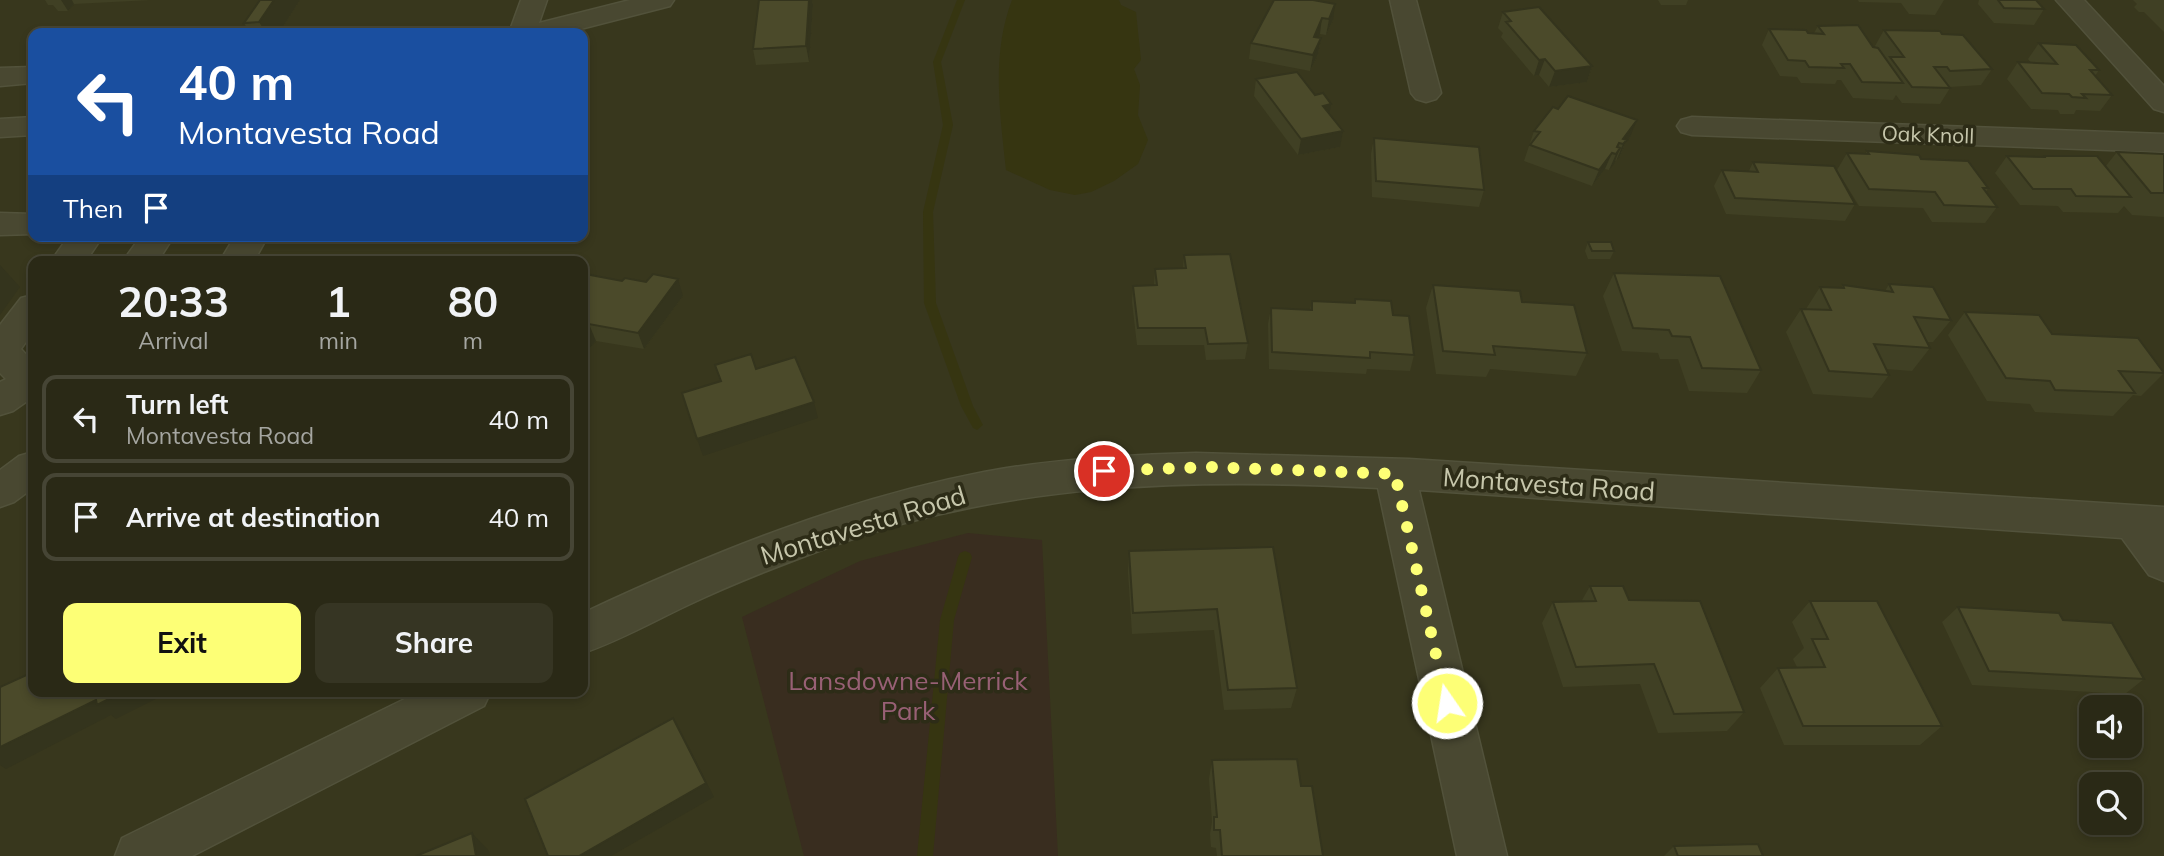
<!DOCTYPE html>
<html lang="en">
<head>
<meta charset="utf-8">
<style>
  body { margin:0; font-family:Mulish,sans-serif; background:#363523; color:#f1f3f6; height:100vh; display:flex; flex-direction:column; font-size:26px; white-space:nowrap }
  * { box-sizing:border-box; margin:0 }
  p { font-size:23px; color:#a5a6a1 }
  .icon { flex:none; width:38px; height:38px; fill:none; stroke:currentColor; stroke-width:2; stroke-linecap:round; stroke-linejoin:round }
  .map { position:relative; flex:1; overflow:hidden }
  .panel { position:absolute; left:28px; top:256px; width:560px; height:441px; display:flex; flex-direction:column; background:#2a2916; border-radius:14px; box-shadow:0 4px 10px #0003,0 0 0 2px #464535 }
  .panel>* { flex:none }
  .banner { position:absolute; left:28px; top:28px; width:560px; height:214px; border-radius:14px; box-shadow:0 4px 10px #0003,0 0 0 2px #464535; background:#1a4fa0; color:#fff; overflow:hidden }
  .controls { position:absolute; left:2079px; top:695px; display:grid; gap:14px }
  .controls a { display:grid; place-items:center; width:63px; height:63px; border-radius:14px; background:#2a2916; box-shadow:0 4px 10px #0003,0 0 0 2px #464535; font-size:35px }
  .pin { position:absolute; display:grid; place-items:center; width:60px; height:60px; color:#fff; margin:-30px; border:4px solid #fff; border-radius:50%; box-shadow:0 2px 7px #0007 }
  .me { position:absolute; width:77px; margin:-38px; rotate:347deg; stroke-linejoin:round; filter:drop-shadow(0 0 5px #0008) }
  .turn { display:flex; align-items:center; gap:24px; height:147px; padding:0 35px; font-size:32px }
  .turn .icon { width:91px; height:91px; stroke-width:2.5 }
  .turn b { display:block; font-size:49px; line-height:60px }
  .then { display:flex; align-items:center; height:66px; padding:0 35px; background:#0003; gap:14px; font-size:26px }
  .eta { display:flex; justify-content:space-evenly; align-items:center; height:119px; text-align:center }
  .eta b { font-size:42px; font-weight:700; line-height:49px }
  .action { display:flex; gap:14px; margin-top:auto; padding:14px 35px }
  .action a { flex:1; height:80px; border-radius:14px; background:#fdff76; color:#111; font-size:28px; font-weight:700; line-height:80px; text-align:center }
  .action a+a { background:#363523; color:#f1f3f6 }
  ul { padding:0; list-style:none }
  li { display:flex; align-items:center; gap:21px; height:88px; margin:0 14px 10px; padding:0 21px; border:4px solid #464535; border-radius:14px }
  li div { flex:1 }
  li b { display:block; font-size:26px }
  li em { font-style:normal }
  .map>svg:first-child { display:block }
  .green { fill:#392d1f }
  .water { fill:#363511 }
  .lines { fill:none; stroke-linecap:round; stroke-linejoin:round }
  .stream { fill:#363511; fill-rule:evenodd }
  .minor-casing { stroke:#52523b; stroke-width:3 }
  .minor { fill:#494831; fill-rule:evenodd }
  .wall { fill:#404024 }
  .shaded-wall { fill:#34341d }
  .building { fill:#4b4a2a; stroke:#34341d; stroke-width:2 }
  .route { stroke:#fdff76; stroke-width:12; stroke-dasharray:0 21.6 }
  .labels { text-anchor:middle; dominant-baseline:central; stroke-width:7; stroke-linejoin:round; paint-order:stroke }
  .far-street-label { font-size:21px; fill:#c6c6ab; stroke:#2d2c17 }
  .street-label { font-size:26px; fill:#c6c6ab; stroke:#2d2c17 }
  .park-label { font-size:26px; fill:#986075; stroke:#2d2c17 }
</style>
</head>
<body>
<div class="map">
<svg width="2164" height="856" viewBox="0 0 2164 856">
  <rect width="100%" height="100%" fill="#38371d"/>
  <!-- green -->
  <path class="green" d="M968 533 1042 540 1058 856H804L742 617 860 561Z"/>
  <!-- water -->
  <path class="water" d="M1012 0H1119L1121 5 1136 12 1141 60 1134 69 1140 85 1138 115 1148 140 1138 164 1114 181 1091 192 1075 195 1050 190 1006 170C1000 113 991 55 1012 0Z"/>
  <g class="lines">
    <!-- stream -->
    <path class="stream" d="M957 0H965L941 62 953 125 933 212 936 303 973 406 983 425 977 430 973 428 961 406 924 303 923 212 943 125 933 62Z
      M965 551 970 553 972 557 954 620 933 856H917L940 620 958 557 960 553Z"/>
    <defs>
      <path id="minor" d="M521 0H547L539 23 630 0H674L670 6 565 33H509Z
        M1390 0H1416L1441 93 1436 99 1426 102 1416 99 1411 93Z
        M2056 0H2084L2164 86V112L2154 109Z
        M33 67V83L0 86V68Z
        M33 117V135L0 137V119Z
        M1692 117 2164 134V152L1692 135 1681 132 1677 126 1681 120Z
        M0 213 33 214V234L0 235Z
        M69 236H103L86 261H51Z
        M141 236H174L158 261H123Z
        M235 236H268L254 261H220Z
        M33 295V332L21 349 33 362V397L13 411 0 415V382L6 379 0 373V325L21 298Z
        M33 452V488L14 502 0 507V470L19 456Z
        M1196 453 1409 459 2164 507V581L2149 575 2122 538 1419 490 1507 856H1457L1378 488C1195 478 1010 482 835 545 786 563 736 582 688 605 654 621 619 641 583 653V613C711 553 844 499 984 472 1054 459 1125 455 1196 453Z
        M421 691H491L484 706 192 856H115L122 838Z"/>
    </defs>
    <!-- minor casing -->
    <use href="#minor" class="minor-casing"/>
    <!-- minor -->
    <use href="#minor" class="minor"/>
  </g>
  <!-- wall -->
  <path class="wall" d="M45 0H151L74 4 68 11H58L53 5H48Z
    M300 0 279 33H250L244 23Z
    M759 0H812L813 5 809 62 756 65 753 49Z
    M1274 0 1333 20 1326 35 1320 34 1318 37 1321 38 1318 54 1310 71 1249 59 1251 43Z
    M1658 0H1688L1686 5H1661Z
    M1858 0H1944L1935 15 1909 14 1901 3 1859 2Z
    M1979 0H2036L2044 9 2034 25 1994 23 1978 4Z
    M2133 0H2164V32L2144 12H2139L2134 7 2137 4Z
    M1503 12 1592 66 1587 82 1549 87 1539 75 1534 76 1501 37 1503 33 1498 28Z
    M1818 26 1876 48 1875 46 1884 30 1942 34 1992 69 1981 85 1949 87 1950 88 1940 104 1902 103 1896 95 1893 100 1853 98 1841 80H1837L1835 84 1801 83 1797 77 1780 76 1762 45 1769 29 1814 33Z
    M2039 43 2099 70 2095 76 2112 95 2100 111 2076 110 2074 114H2060L2058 110 2031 109 2007 79 2018 62 2031 63 2028 59Z
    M1256 79 1330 113 1340 147 1298 155 1254 96Z
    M1534 131 1630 137 1625 143 1620 156 1616 161 1615 160 1609 170 1605 169 1592 186 1524 161Z
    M1374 138 1484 190 1479 207 1372 197 1371 154Z
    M1867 151 1921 159 1988 188 1986 192 1997 207 1985 223 1932 222 1923 208 1859 206 1837 170 1847 153 1865 154Z
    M2117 152 2164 154V217L2132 215 2124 206 2118 213 2063 212 2058 206 2020 205 1995 173 2007 156 2042 157 2043 156 2105 167Z
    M1753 162 1855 204 1845 221 1726 214 1714 186 1722 170 1749 171Z
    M1588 242 1614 251 1610 259H1588L1585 251Z
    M1184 255 1248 343 1245 359 1206 360 1204 345H1137L1132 302 1133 286 1154 285 1155 269 1183 268Z
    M1614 273 1761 370 1747 393 1689 391 1678 359H1660L1658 353 1622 351 1603 296Z
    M583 276 683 296 644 349 596 341 590 348 583 346Z
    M1889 284 1951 320 1933 342H1927L1930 348 1912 371 1886 369 1889 375 1872 398 1813 394 1786 332 1801 309H1806L1820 287 1841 288 1843 285 1885 291Z
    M1433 285 1522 302 1587 353 1576 376 1490 369 1486 377 1436 374 1426 308Z
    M1355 299 1393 315 1414 355 1410 371 1367 369 1366 374 1269 369 1268 324 1271 308 1310 310 1312 301 1354 303Z
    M1965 312 2052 334 2164 373 2141 396 2133 395 2113 416 2035 412 2030 404 1987 401 1948 335Z
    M1273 547 1297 688 1291 708 1224 710 1214 630 1132 634 1128 572 1129 551Z
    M1590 586 1629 600 1744 712 1727 731 1658 733 1640 684 1563 687 1542 623 1553 602H1581Z
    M1810 601 1942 726 1920 745H1784L1760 688 1778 668 1797 667 1793 659 1804 648 1792 622Z
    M1958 607 2063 620 2144 679 2125 694 1972 685 1942 622Z
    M1212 760 1301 786 1323 856H1217L1216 848 1211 847 1210 834 1212 822 1209 779Z
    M1674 846 1763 856H1664Z"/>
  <!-- shaded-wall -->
  <path class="shaded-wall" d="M61 0H72L74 4 68 11Z
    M274 0H300L279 33H266L259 22Z
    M809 0H812L813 5 809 62 806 46Z
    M1335 4 1333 20 1326 35 1329 19Z
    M1322 18 1320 34 1311 53 1314 37Z
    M1321 38 1318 54 1310 71 1313 55Z
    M1545 59 1539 75 1534 76 1539 60Z
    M1592 66 1587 82 1549 87 1555 71Z
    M1331 104 1328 121 1323 106Z
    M1637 120 1630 137 1625 143 1620 156 1616 161 1623 144V139Z
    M1343 131 1340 147 1298 155 1301 139Z
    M1620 148 1614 164 1609 170 1616 154Z
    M1612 153 1605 169 1592 186 1599 170Z
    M0 265 20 287 0 315Z
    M678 279 683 296 644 349 638 333Z
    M589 324 596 341 590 348 583 332Z
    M814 402 818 418 703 456 697 439Z
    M125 691H170V692L116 719 111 715 6 769 0 765V747L96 700Z
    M681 732 714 797 611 856H579Z
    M472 833 489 851 490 856H476Z"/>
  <!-- building -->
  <path class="building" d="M260 0H274L259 22 244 23Z
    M759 0H809L806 46 753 49Z
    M1274 0H1313L1335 4 1329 19 1322 18 1314 37 1321 38 1313 55 1251 43Z
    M1998 0H2036L2044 9 2004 8Z
    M1539 7 1592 66 1555 71 1545 59 1539 60 1506 22 1511 21 1503 12Z
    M1858 25 1873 47 1878 48 1903 83 1862 82 1850 64H1841L1844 68 1809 67 1805 61 1788 60 1769 29 1806 30 1808 33 1824 34 1818 26Z
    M1884 30 1940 31 1942 34 1963 35 1992 69 1950 71 1947 67H1934L1950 88 1912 87 1890 57H1904Z
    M2039 43 2076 45 2099 70H2090L2112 95 2082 94 2086 98 2072 97 2069 94 2042 93 2018 62 2057 64Z
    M1297 72 1315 95 1323 93 1331 104 1323 106 1343 131 1301 139 1256 79Z
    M1568 96 1637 120 1623 139 1627 140 1623 144 1619 143 1617 147 1620 148 1616 154 1612 153 1599 170 1530 145 1540 132 1534 131 1553 107 1558 109Z
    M1374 138 1479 147 1484 190 1376 181Z
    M1867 151 1919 155 1921 159 1968 161 1988 188H1983L1997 207 1944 205 1935 192 1869 189 1847 153 1869 154Z
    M2117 152 2164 154V193H2151Z
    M2007 156 2046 157 2043 156H2097L2131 197 2076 196 2071 189H2033Z
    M1753 162 1834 166 1855 204 1735 198 1722 170 1758 172Z
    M1588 242H1611L1614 251H1592Z
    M1230 254 1248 343 1208 344 1205 328H1138L1133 286 1157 285 1155 269 1186 268 1184 255Z
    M509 255 510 261H487Z
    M1614 273 1720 276 1761 370 1702 368 1690 337 1672 336 1669 330 1633 328Z
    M585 274 622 281 625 278 646 282 653 274 678 279 638 333 589 324 583 332V276Z
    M1889 284 1933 287 1951 320 1914 317 1930 348 1874 344 1889 375 1829 371 1801 309 1831 310 1820 287 1844 288 1843 285 1893 292Z
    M1433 285 1520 291 1522 302 1574 305 1587 353 1493 346 1495 355 1443 351Z
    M1355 299 1391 301 1393 315 1409 316 1414 355 1370 352V358L1272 352 1271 308 1312 310V301L1355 303Z
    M1965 312 2039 315 2052 334 2138 338 2164 373 2119 371 2135 393 2055 390 2050 381 2006 378Z
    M751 354 756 369 795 357 814 402 697 439 682 393 721 381 715 365Z
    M1273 547 1297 688 1228 690 1217 609 1133 613 1129 551Z
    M1590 586H1623L1629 600 1700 601 1744 712 1674 714 1654 664 1576 667 1553 602 1596 601Z
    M1810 601H1877L1942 726H1803L1778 668 1825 667 1812 639H1828Z
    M1958 607 2059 613 2063 620 2112 623 2144 679 1989 671Z
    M33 672V691H125L97 705 96 700 0 747V687Z
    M673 718 706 783 579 856H548L525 799Z
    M1297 759 1301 786H1312L1323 856H1222L1220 830H1214V817H1217L1212 760Z
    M472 833 476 856H416Z
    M1758 844 1763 856H1678L1674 846Z"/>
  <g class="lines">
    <!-- route -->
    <path class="route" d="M1104 471 1210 467 1395 474 1447 703"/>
  </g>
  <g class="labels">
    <!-- far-street labels -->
    <g class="far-street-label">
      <text transform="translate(1928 134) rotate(2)">Oak Knoll</text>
    </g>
    <!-- street labels -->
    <g class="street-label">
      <text transform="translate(1549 484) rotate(4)">Montavesta Road</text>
      <text transform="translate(863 525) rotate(-17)">Montavesta Road</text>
    </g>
    <!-- park labels -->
    <g class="park-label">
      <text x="908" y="680">Lansdowne-Merrick<tspan x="908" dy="30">Park</tspan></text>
    </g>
  </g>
</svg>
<div class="controls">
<a><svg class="icon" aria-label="sound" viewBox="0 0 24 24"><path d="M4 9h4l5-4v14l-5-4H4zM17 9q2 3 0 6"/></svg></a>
<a><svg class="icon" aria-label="search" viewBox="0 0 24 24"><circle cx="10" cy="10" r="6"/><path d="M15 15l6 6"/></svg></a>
</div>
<div class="pin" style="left:1104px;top:471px;background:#d93025"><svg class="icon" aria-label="arrive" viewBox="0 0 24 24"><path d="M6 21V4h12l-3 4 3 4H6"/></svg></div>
<svg class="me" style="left:1447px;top:703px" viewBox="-20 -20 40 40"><circle r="17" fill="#fdff76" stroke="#fff" stroke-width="3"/><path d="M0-11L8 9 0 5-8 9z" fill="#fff"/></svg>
<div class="banner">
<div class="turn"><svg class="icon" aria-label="left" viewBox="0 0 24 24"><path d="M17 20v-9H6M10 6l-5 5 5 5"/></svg><div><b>40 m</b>Montavesta Road</div></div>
<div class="then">Then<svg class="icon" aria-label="arrive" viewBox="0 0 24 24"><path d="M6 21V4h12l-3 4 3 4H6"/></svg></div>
</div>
<section class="panel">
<div class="eta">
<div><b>20:33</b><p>Arrival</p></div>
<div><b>1</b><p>min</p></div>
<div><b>80</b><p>m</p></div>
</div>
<ul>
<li><svg class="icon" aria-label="left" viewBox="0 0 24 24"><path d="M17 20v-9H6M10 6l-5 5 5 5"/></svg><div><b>Turn left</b><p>Montavesta Road</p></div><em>40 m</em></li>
<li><svg class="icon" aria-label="arrive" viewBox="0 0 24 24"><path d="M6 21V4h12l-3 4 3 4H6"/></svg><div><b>Arrive at destination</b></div><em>40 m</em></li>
</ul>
<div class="action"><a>Exit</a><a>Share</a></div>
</section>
</div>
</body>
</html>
